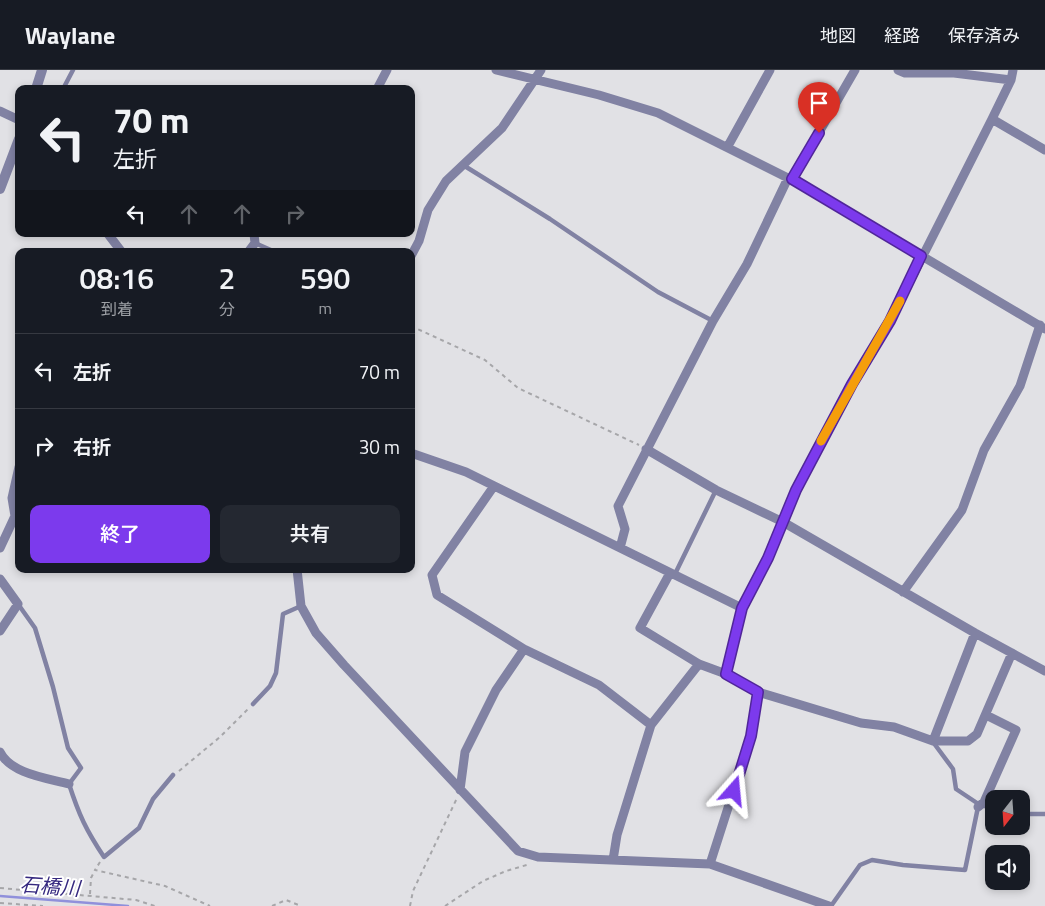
<!DOCTYPE html>
<html lang="ja">
<head>
<meta charset="utf-8">
<style>
  body { margin:0; font-family:"Titillium Web","Noto Sans JP",sans-serif; background:#242831; color:#f1f3f6; height:100vh; display:flex; flex-direction:column; font-size:19px; white-space:nowrap }
  * { box-sizing:border-box; margin:0 }
  p { font-size:16px; color:#9ea1a6 }
  .icon { flex:none; width:28px; height:28px; fill:none; stroke:currentColor; stroke-width:2; stroke-linecap:round; stroke-linejoin:round }
  .map { position:relative; flex:1; overflow:hidden }
  .drawer { position:absolute; left:15px; top:178px; width:400px; height:325px; display:flex; flex-direction:column; background:#171b24; border-radius:10px; box-shadow:0 2px 8px #0003 }
  .drawer>* { flex:none }
  .hud { position:absolute; left:15px; top:15px; width:400px; height:152px; border-radius:10px; box-shadow:0 2px 8px #0003; background:#171b24; color:#f1f3f6; overflow:hidden }
  .needle { width:32px; rotate:197deg }
  .tools { position:absolute; left:985px; top:720px; display:grid; gap:10px }
  .tools a { display:grid; place-items:center; width:45px; height:45px; border-radius:10px; background:#171b24; box-shadow:0 2px 8px #0003; font-size:25px }
  .pin { position:absolute; display:grid; place-items:center; width:42px; height:42px; color:#fff; margin:-51px -21px; border-radius:50% 50% 50% 0; rotate:-45deg; box-shadow:0 0 5px #0007 }
  .pin .icon { rotate:45deg }
  .me { position:absolute; width:55px; margin:-28px; rotate:18deg; stroke-linejoin:round; filter:drop-shadow(0 0 4px #0008) }
  .turn { display:flex; align-items:center; gap:18px; height:105px; padding:0 15px; font-size:22px }
  .turn .icon { width:65px; height:65px; stroke-width:2.5 }
  .turn b { display:block; font-size:35px; line-height:42px }
  .lanes { display:flex; align-items:center; height:48px; padding:0 15px; background:#0003; justify-content:center; gap:25px; direction:ltr }
  .lanes .off { opacity:.35 }
  .eta { display:flex; justify-content:space-evenly; align-items:center; height:85px; text-align:center }
  .eta b { font-size:30px; font-weight:600; line-height:35px }
  .button { display:flex; gap:10px; margin-top:auto; padding:10px 15px }
  .button a { flex:1; height:58px; border-radius:10px; background:#7c3aed; color:#fff; font-size:20px; font-weight:600; line-height:58px; text-align:center }
  .button a+a { background:#242831; color:#f1f3f6 }
  ul { padding:0; list-style:none }
  li { display:flex; align-items:center; gap:15px; height:75px; padding:0 15px; border-top:1px solid #363941 }
  li div { flex:1 }
  li b { display:block; font-size:19px }
  li em { font-style:normal }
  header { display:flex; align-items:center; gap:30px; box-sizing:border-box; height:70px; padding:0 25px; background:#171b24; border-bottom:1px solid #363941 }
  header strong { font-size:24px }
  nav { display:flex; gap:28px; margin-inline-start:auto; font-size:18px }
  .map>svg:first-child { display:block }
  .lines { fill:none; stroke-linecap:round; stroke-linejoin:round }
  .stream { stroke:#9090db; stroke-width:2.5 }
  .path { stroke:#a6a6a9; stroke-width:2; stroke-dasharray:4 4; stroke-linecap:butt }
  .service { stroke:#8182a3; stroke-width:4.5 }
  .minor { stroke:#8182a3; stroke-width:9 }
  .tertiary { stroke:#8182a3; stroke-width:10 }
  .route-casing { stroke:#51269a; stroke-width:12 }
  .route { stroke:#7c3aed; stroke-width:9 }
  .slow { stroke:#f59e0b; stroke-width:9 }
  .labels { text-anchor:middle; dominant-baseline:central; stroke-width:4; stroke-linejoin:round; paint-order:stroke }
  .water-label { font-size:20px; font-style:italic; fill:#35287f; stroke:#fff }
</style>
</head>
<body>
<header>
<strong>Waylane</strong>
<nav><a>地図</a><a>経路</a><a>保存済み</a></nav>
</header>
<div class="map">
<svg width="1045" height="836" viewBox="0 0 1045 836">
  <rect width="100%" height="100%" fill="#e1e1e5"/>
  <g class="lines">
    <!-- stream -->
    <path class="stream" d="M0 826 128 836"/>
    <!-- path -->
    <path class="path" d="M411 256 485 290 518 318 639 375
      M179 701 220 667 248 639
      M100 792 95 800 165 816 210 836
      M0 818 136 830 155 836
      M90 824 91 808 95 800
      M0 833 43 836
      M272 836 286 830 301 836
      M410 836 413 821 457 728
      M445 836 483 811 506 801 530 794"/>
    <!-- service -->
    <path class="service" d="M63 19 73 0
      M463 95 550 149 658 222 713 251
      M255 173 273 181
      M675 504 716 420
      M18 534 35 558 53 617 68 678 81 698 69 714C79 745 86 760 104 787L139 758 153 729 173 705
      M253 634 270 616 276 603 283 544 301 536
      M933 672 953 699 956 719 980 735 994 738
      M1021 744H1045
      M831 836 860 795 872 790 903 795 965 800 978 737"/>
    <!-- minor -->
    <path class="minor" d="M496 0 599 25 658 43 788 108
      M898 0 905 3H954L1011 10
      M377 19 387 0
      M0 41 19 50
      M992 49 1045 80
      M728 76 770 0
      M792 109 1045 259
      M108 164 121 181
      M249 181 255 173 254 164
      M411 186 419 171 428 140 446 111 502 58 541 0
      M646 379 716 420 783 452 975 563 1045 601
      M411 383 466 402 742 538
      M494 416 432 505 437 525 524 579 599 615 651 655
      M0 478 15 446 12 428 19 397
      M620 478 625 459 618 436 713 251 747 194 788 108 792 109 855 0
      M297 499 301 536 316 563 344 595 518 781 538 787 710 794 829 836
      M670 503 640 558 699 594 726 604 758 622 751 666 710 794
      M0 509 18 534 0 561
      M903 522 962 440 984 380 1020 316 1040 255
      M726 604 742 538 768 488 796 420 852 314 890 251 992 49 1011 10 1013 0
      M758 622 861 653 894 657 933 671H968L977 664 1012 583
      M933 671 975 563
      M0 682C11 704 47 708 69 714
      M460 720 465 682 496 620 524 579
      M978 737 984 732 1016 660 986 645
      M613 790 617 765 651 655 699 594"/>
    <!-- tertiary -->
    <path class="tertiary" d="M36 19 42 0
      M0 119 19 69"/>
  </g>
  <g class="lines">
    <defs>
      <path id="route" d="M734 721 751 666 758 622 726 604 742 538 768 488 796 420 852 314 890 251 921 186 792 109 819 63"/>
    </defs>
    <!-- route casing -->
    <use href="#route" class="route-casing"/>
    <!-- route -->
    <use href="#route" class="route"/>
    <!-- slow -->
    <path class="slow" d="M821 371 900 231"/>
  </g>
  <g class="labels">
    <!-- water labels -->
    <g class="water-label">
      <text transform="translate(50 816) rotate(4)">石橋川</text>
    </g>
  </g>
</svg>
<div class="tools">
<a><svg class="needle" viewBox="-14 -14 28 28"><path d="M0-13l5 13h-10z" fill="#e53935"/><path d="M0 13l5-13h-10z" fill="#9ea1a6"/></svg></a>
<a><svg class="icon" aria-label="sound" viewBox="0 0 24 24"><path d="M4 9h4l5-4v14l-5-4H4zM17 9q2 3 0 6"/></svg></a>
</div>
<div class="pin" style="left:819px;top:63px;background:#d93025"><svg class="icon" aria-label="arrive" viewBox="0 0 24 24"><path d="M6 21V4h12l-3 4 3 4H6"/></svg></div>
<svg class="me" style="left:734px;top:721px" viewBox="-20 -20 40 40"><path d="M0-17L14 15 0 8-14 15z" fill="#7c3aed" stroke="#fff" stroke-width="4"/></svg>
<div class="hud">
<div class="turn"><svg class="icon" aria-label="left" viewBox="0 0 24 24"><path d="M17 20v-9H6M10 6l-5 5 5 5"/></svg><div><b>70 m</b>左折</div></div>
<div class="lanes"><svg class="icon" aria-label="left" viewBox="0 0 24 24"><path d="M17 20v-9H6M10 6l-5 5 5 5"/></svg><svg class="icon off" aria-label="ahead" viewBox="0 0 24 24"><path d="M12 20V5M6 11l6-6 6 6"/></svg><svg class="icon off" aria-label="ahead" viewBox="0 0 24 24"><path d="M12 20V5M6 11l6-6 6 6"/></svg><svg class="icon off" aria-label="right" viewBox="0 0 24 24"><path d="M7 20v-9h11M14 6l5 5-5 5"/></svg></div>
</div>
<section class="drawer">
<div class="eta">
<div><b>08:16</b><p>到着</p></div>
<div><b>2</b><p>分</p></div>
<div><b>590</b><p>m</p></div>
</div>
<ul>
<li><svg class="icon" aria-label="left" viewBox="0 0 24 24"><path d="M17 20v-9H6M10 6l-5 5 5 5"/></svg><div><b>左折</b></div><em>70 m</em></li>
<li><svg class="icon" aria-label="right" viewBox="0 0 24 24"><path d="M7 20v-9h11M14 6l5 5-5 5"/></svg><div><b>右折</b></div><em>30 m</em></li>
</ul>
<div class="button"><a>終了</a><a>共有</a></div>
</section>
</div>
</body>
</html>
